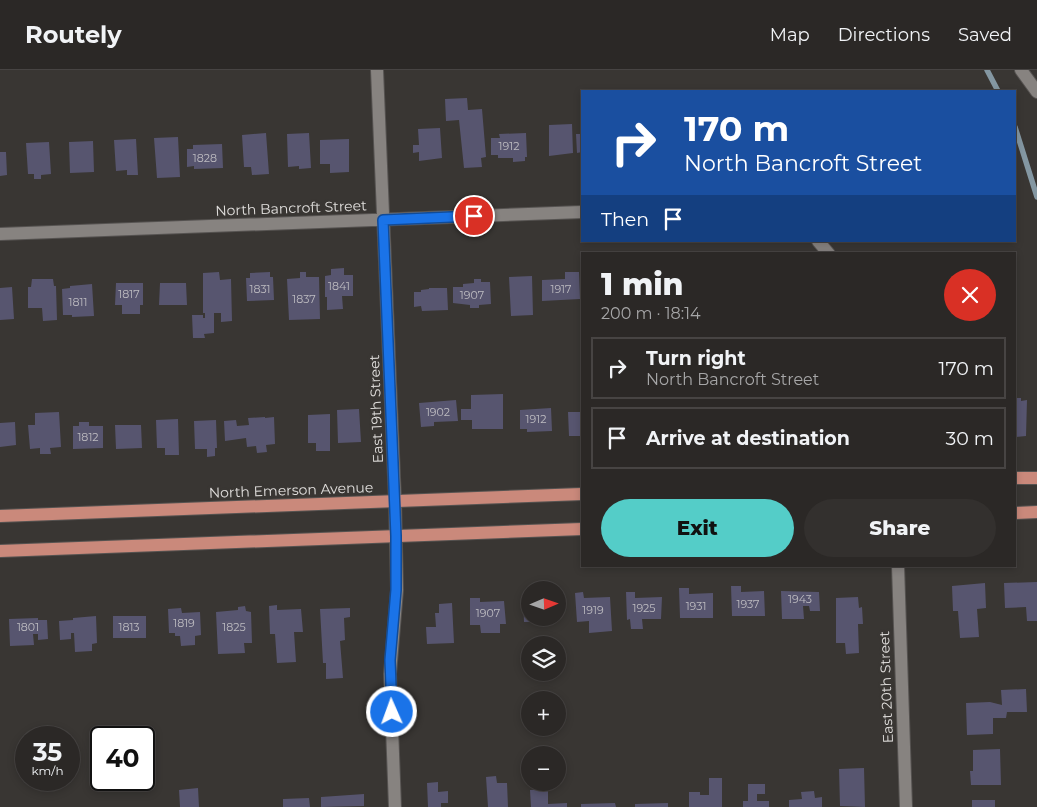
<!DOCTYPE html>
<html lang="en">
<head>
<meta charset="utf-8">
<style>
  body { margin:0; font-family:Montserrat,sans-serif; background:#33302e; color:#f1f3f6; height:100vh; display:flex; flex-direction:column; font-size:19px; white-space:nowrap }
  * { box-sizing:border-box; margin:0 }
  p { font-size:16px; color:#a6a6a7 }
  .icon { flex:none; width:28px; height:28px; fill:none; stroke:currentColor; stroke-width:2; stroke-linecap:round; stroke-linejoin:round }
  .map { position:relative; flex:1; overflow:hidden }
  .drawer { position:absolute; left:581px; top:182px; width:435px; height:315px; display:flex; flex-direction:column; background:#2b2826; border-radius:0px; box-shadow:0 2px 8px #0003,0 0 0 1px #474443 }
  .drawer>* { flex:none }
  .guide { position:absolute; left:581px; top:20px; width:435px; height:152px; border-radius:0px; box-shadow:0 2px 8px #0003,0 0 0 1px #474443; background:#1a4fa0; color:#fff; overflow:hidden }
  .needle { width:32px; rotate:88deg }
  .controls { position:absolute; left:521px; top:511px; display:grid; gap:10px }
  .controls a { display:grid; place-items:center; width:45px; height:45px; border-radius:50%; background:#2b2826; box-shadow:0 2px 8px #0003,0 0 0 1px #474443; font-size:25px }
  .speed { position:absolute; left:15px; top:656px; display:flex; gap:10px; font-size:25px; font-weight:700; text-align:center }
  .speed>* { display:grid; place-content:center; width:65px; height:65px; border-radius:50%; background:#2b2826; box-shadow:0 2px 8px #0003,0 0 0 1px #474443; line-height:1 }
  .speed small { font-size:12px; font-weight:400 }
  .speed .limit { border:2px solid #111; border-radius:8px; background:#fff; color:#111 }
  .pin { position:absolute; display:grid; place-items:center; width:42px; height:42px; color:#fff; margin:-21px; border:2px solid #fff; border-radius:50%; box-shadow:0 1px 5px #0007 }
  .me { position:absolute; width:55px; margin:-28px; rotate:358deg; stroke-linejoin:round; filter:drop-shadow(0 0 4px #0008) }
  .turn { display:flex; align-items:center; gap:18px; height:105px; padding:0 20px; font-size:22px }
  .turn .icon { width:65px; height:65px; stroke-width:2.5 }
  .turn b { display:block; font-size:35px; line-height:42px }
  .then { display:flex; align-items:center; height:48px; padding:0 20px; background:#0003; gap:10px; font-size:19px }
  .round { display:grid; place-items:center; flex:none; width:52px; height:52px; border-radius:26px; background:#33302e }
  .headline { display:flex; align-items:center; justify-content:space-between; height:85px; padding:0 20px }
  h1 { font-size:30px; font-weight:800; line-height:38px }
  .button { display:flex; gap:10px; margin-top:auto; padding:10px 20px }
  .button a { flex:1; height:58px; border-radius:30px; background:#54cdc8; color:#111; font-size:20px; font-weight:800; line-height:58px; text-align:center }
  .button a+a { background:#33302e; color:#f1f3f6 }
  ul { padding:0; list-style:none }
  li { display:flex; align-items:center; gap:15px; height:62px; margin:0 10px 8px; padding:0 10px; border:2px solid #474443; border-radius:0px }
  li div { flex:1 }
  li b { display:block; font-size:19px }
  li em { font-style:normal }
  header { display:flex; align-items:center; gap:30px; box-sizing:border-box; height:70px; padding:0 25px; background:#2b2826; border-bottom:1px solid #474443 }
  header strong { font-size:24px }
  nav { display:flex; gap:28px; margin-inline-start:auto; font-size:18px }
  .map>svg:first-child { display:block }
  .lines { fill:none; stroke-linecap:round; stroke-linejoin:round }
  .stream { stroke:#8497a2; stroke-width:5.5 }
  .building { fill:#57556f }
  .street-casing { stroke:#565351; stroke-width:14 }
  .secondary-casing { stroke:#565351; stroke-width:14 }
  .primary-casing { stroke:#565351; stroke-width:14 }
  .street { stroke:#878380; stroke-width:12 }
  .secondary { stroke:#878380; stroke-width:12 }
  .primary { stroke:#ca897b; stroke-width:12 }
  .route-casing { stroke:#114b97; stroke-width:12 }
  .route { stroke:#1a73e8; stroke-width:9 }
  .labels { text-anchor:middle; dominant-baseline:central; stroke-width:5; stroke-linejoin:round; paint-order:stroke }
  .number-label { font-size:11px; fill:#bebcc1 }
  .street-label { font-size:14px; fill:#e0dedc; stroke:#393633 }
</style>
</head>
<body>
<header>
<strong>Routely</strong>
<nav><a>Map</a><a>Directions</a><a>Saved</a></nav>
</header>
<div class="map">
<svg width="1037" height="737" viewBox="0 0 1037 737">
  <rect width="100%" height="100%" fill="#393633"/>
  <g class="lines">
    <!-- stream -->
    <path class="stream" d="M987 0 998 21
      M1015 57 1037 127"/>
  </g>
  <!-- building -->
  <path class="building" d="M467 28 468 40 482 39 486 87 481 88 482 97 464 98 459 50 446 51 445 29Z
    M572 54 573 83 549 86V55Z
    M440 58 442 88 419 91V82L413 83V75H419L418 59Z
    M266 63 269 104 252 105 251 97H244L242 65Z
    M309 63 311 98 299 99V96L288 97 287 64Z
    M526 63 527 87H525V91L513 92V88H498V85H491V68H500L499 64Z
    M576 64H582V82L577 83Z
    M178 67 180 107 157 108 154 68Z
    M136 69 138 105H127V100L116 101 114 70Z
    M349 69V102L330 103V94H320V70Z
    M93 71 94 102 70 103 69 72Z
    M49 72 51 104 41 105V109H34V104H28L26 73Z
    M222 74 223 98 194 99V96L187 97V79H193V75Z
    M0 82H6L7 105 0 106Z
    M344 198V205H353V226H342L343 239 327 240V227H325V206L331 205V199Z
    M219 202 220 210 231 209 232 251 221 252V243H214V263L204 264 205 268H193L192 245H203V248H205V243H203V203Z
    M270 202V207H273L274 230 247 231 246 208H250V203Z
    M300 202H306V207H319L320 249 289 250 287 209 300 208Z
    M565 202H579L580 229 542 231V210L565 209Z
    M532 206 533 245 511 246 509 207Z
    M32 209H53L54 216H56L57 250 43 251 42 238H28V217H31Z
    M474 209H481V212H490L491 234 479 235V238H470V235L453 233V217H463V214L474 213Z
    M116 213H143V235H140V244H122V235H115Z
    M160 213H186L187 235H159Z
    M92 214 94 246 72 247V245H63L62 219 70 218V216Z
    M12 217 14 249 0 250V218Z
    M429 218H447L448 240 422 241 421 236 414 237V222H421V220L429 219Z
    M503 324V359H472V350H461V339H471V325Z
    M1015 328H1021V331L1027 330 1026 366 1015 367Z
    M456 330 458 351 434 352V356L421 357 419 333Z
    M551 338 552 361 527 362V359H520V340Z
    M359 339 361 372 338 373 337 340Z
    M59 342 61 377 50 378 51 384H40V378L30 379 28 355H35V343Z
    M568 342H582V366H569Z
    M330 344V381H316V373H308V345Z
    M265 347V348L274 347 275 374 266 375 267 382 257 383 256 376 247 377 246 368 225 371 224 351 236 350 237 356 249 355 248 348Z
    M178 349 179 385H165V378H157L156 350Z
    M216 350 217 378H215V386L207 387V379H195L194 351Z
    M15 352 16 375 0 377V353Z
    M79 352H89V356H103V378L73 379V356H79Z
    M115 355H141L142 378 116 379Z
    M1037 512V551H1027L1026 537 1005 538 1004 513Z
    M985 513 986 538 977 539 979 567 960 568 958 541H953L952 516Z
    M731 516H741V522L764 521 765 546H732Z
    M679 518H689V524L713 523V548H680Z
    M781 521 819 522 820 541H810L809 536H803L804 549H782Z
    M583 522 584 528 610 527 612 561 589 563V551L577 552 575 523Z
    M626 522H635V528L662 527 661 549H642L643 559H631L630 549 627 550Z
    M530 525V548H558V551L524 552 523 526Z
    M858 527 859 538 862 537 863 554H858L859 583 846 584 845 573H836V528Z
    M470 528H480V532L504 531 506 554H500V563H481L480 555H470Z
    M452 533 454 573 427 574 426 557H436L435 543H439V534Z
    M277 535V540L301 539 303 562H294L296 592 277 593 275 564H270L269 536Z
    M245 536 246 541 251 542 252 573H244L245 583 218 584 216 542 238 540V537Z
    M181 538 182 543 200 542 201 565 195 566V575L181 576 180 566H175V563H169L168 539Z
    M350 538V547L344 548 345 570 340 571 343 608 326 609V593H323L320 539Z
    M96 546 97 573 92 574V581L75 582 74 563H71V569L60 570 59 551 73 550V548Z
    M113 546H146V568H113Z
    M38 548V550H47L48 569 38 570V564H33L34 575 10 576 9 549Z
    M1026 619 1027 642H1007L1006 648H993V664L967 665 966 633 990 632 1002 635 1001 620Z
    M1000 679 1001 715H971L970 701H973V680Z
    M864 698 865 737 840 736 839 699Z
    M496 706 497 713H507L508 737H488L486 707Z
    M709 708H722V737H689V722H700V725H709Z
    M438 712V722L448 721V733H441V737H428L427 713Z
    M748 714H765V724H757V731H769V737H743V731H748Z
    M198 718 199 737H180L179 720Z
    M548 719V734L567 733V737H531L530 720Z
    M814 721 815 728 822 727V737H789V730L802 729 801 722Z
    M364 724V736L321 737V727Z
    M309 728 310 737H283V729Z
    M972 730H995V737H972Z
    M615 733 616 737H581V734Z
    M668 733V737H635V734Z"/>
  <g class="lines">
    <defs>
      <path id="street" d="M377 0 395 431
        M1021 0 1037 22
        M0 164 582 142
        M818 171 829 184
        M898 496 906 737"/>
      <path id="secondary" d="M395 431 397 520 390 604 395 737"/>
      <path id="primary" d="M1015 408H1037
        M1015 443 1037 442
        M0 446 582 424
        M0 481 582 459"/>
    </defs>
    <!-- street casing -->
    <use href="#street" class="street-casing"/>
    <!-- secondary casing -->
    <use href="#secondary" class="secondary-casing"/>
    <!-- primary casing -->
    <use href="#primary" class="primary-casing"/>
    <!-- street -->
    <use href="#street" class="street"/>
    <!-- secondary -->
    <use href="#secondary" class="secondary"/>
    <!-- primary -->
    <use href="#primary" class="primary"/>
  </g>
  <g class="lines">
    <defs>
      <path id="route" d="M392 642 390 590 396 520V466L383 150 474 146"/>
    </defs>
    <!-- route casing -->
    <use href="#route" class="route-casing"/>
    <!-- route -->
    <use href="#route" class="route"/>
  </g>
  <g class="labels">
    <!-- number labels -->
    <g class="number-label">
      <text x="509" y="76">1912</text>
      <text x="205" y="88">1828</text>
      <text x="339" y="216">1841</text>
      <text x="260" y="219">1831</text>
      <text x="561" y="219">1917</text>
      <text x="129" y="224">1817</text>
      <text x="472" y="225">1907</text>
      <text x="304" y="229">1837</text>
      <text x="78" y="232">1811</text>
      <text x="438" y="342">1902</text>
      <text x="536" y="349">1912</text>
      <text x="88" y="367">1812</text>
      <text x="800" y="529">1943</text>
      <text x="748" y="534">1937</text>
      <text x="696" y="536">1931</text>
      <text x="644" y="538">1925</text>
      <text x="593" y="540">1919</text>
      <text x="488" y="543">1907</text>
      <text x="184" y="553">1819</text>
      <text x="28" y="557">1801</text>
      <text x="129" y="557">1813</text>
      <text x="234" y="557">1825</text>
    </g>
    <!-- street labels -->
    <g class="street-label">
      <text transform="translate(291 138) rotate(-2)">North Bancroft Street</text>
      <text transform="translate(376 339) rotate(-92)">East 19th Street</text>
      <text transform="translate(291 420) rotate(-2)">North Emerson Avenue</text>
      <text transform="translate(886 617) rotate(-92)">East 20th Street</text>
    </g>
  </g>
</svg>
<div class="controls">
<a><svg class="needle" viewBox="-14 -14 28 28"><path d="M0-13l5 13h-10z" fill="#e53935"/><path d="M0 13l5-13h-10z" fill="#a6a6a7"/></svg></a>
<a><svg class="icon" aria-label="layers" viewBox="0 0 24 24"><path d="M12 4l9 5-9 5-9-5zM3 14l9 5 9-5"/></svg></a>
<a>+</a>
<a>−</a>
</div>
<div class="speed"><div>35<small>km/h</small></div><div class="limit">40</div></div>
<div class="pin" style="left:474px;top:146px;background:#d93025"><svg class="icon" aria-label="arrive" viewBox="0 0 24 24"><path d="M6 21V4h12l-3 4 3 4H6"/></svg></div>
<svg class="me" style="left:392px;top:642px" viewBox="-20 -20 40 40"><circle r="17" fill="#1a73e8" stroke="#fff" stroke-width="3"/><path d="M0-11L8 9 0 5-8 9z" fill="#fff"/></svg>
<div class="guide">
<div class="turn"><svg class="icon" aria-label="right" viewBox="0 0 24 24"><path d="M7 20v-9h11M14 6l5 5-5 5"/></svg><div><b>170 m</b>North Bancroft Street</div></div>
<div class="then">Then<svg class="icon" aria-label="arrive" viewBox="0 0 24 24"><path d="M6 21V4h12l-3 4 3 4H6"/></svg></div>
</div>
<section class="drawer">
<div class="headline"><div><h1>1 min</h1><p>200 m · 18:14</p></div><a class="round" style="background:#d93025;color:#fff"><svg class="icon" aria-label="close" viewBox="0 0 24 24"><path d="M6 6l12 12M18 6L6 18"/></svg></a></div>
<ul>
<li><svg class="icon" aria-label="right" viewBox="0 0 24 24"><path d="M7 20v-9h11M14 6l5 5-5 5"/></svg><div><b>Turn right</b><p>North Bancroft Street</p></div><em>170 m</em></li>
<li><svg class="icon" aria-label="arrive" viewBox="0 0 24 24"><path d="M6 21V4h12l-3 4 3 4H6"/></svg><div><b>Arrive at destination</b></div><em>30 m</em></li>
</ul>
<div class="button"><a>Exit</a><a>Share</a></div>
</section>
</div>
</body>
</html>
